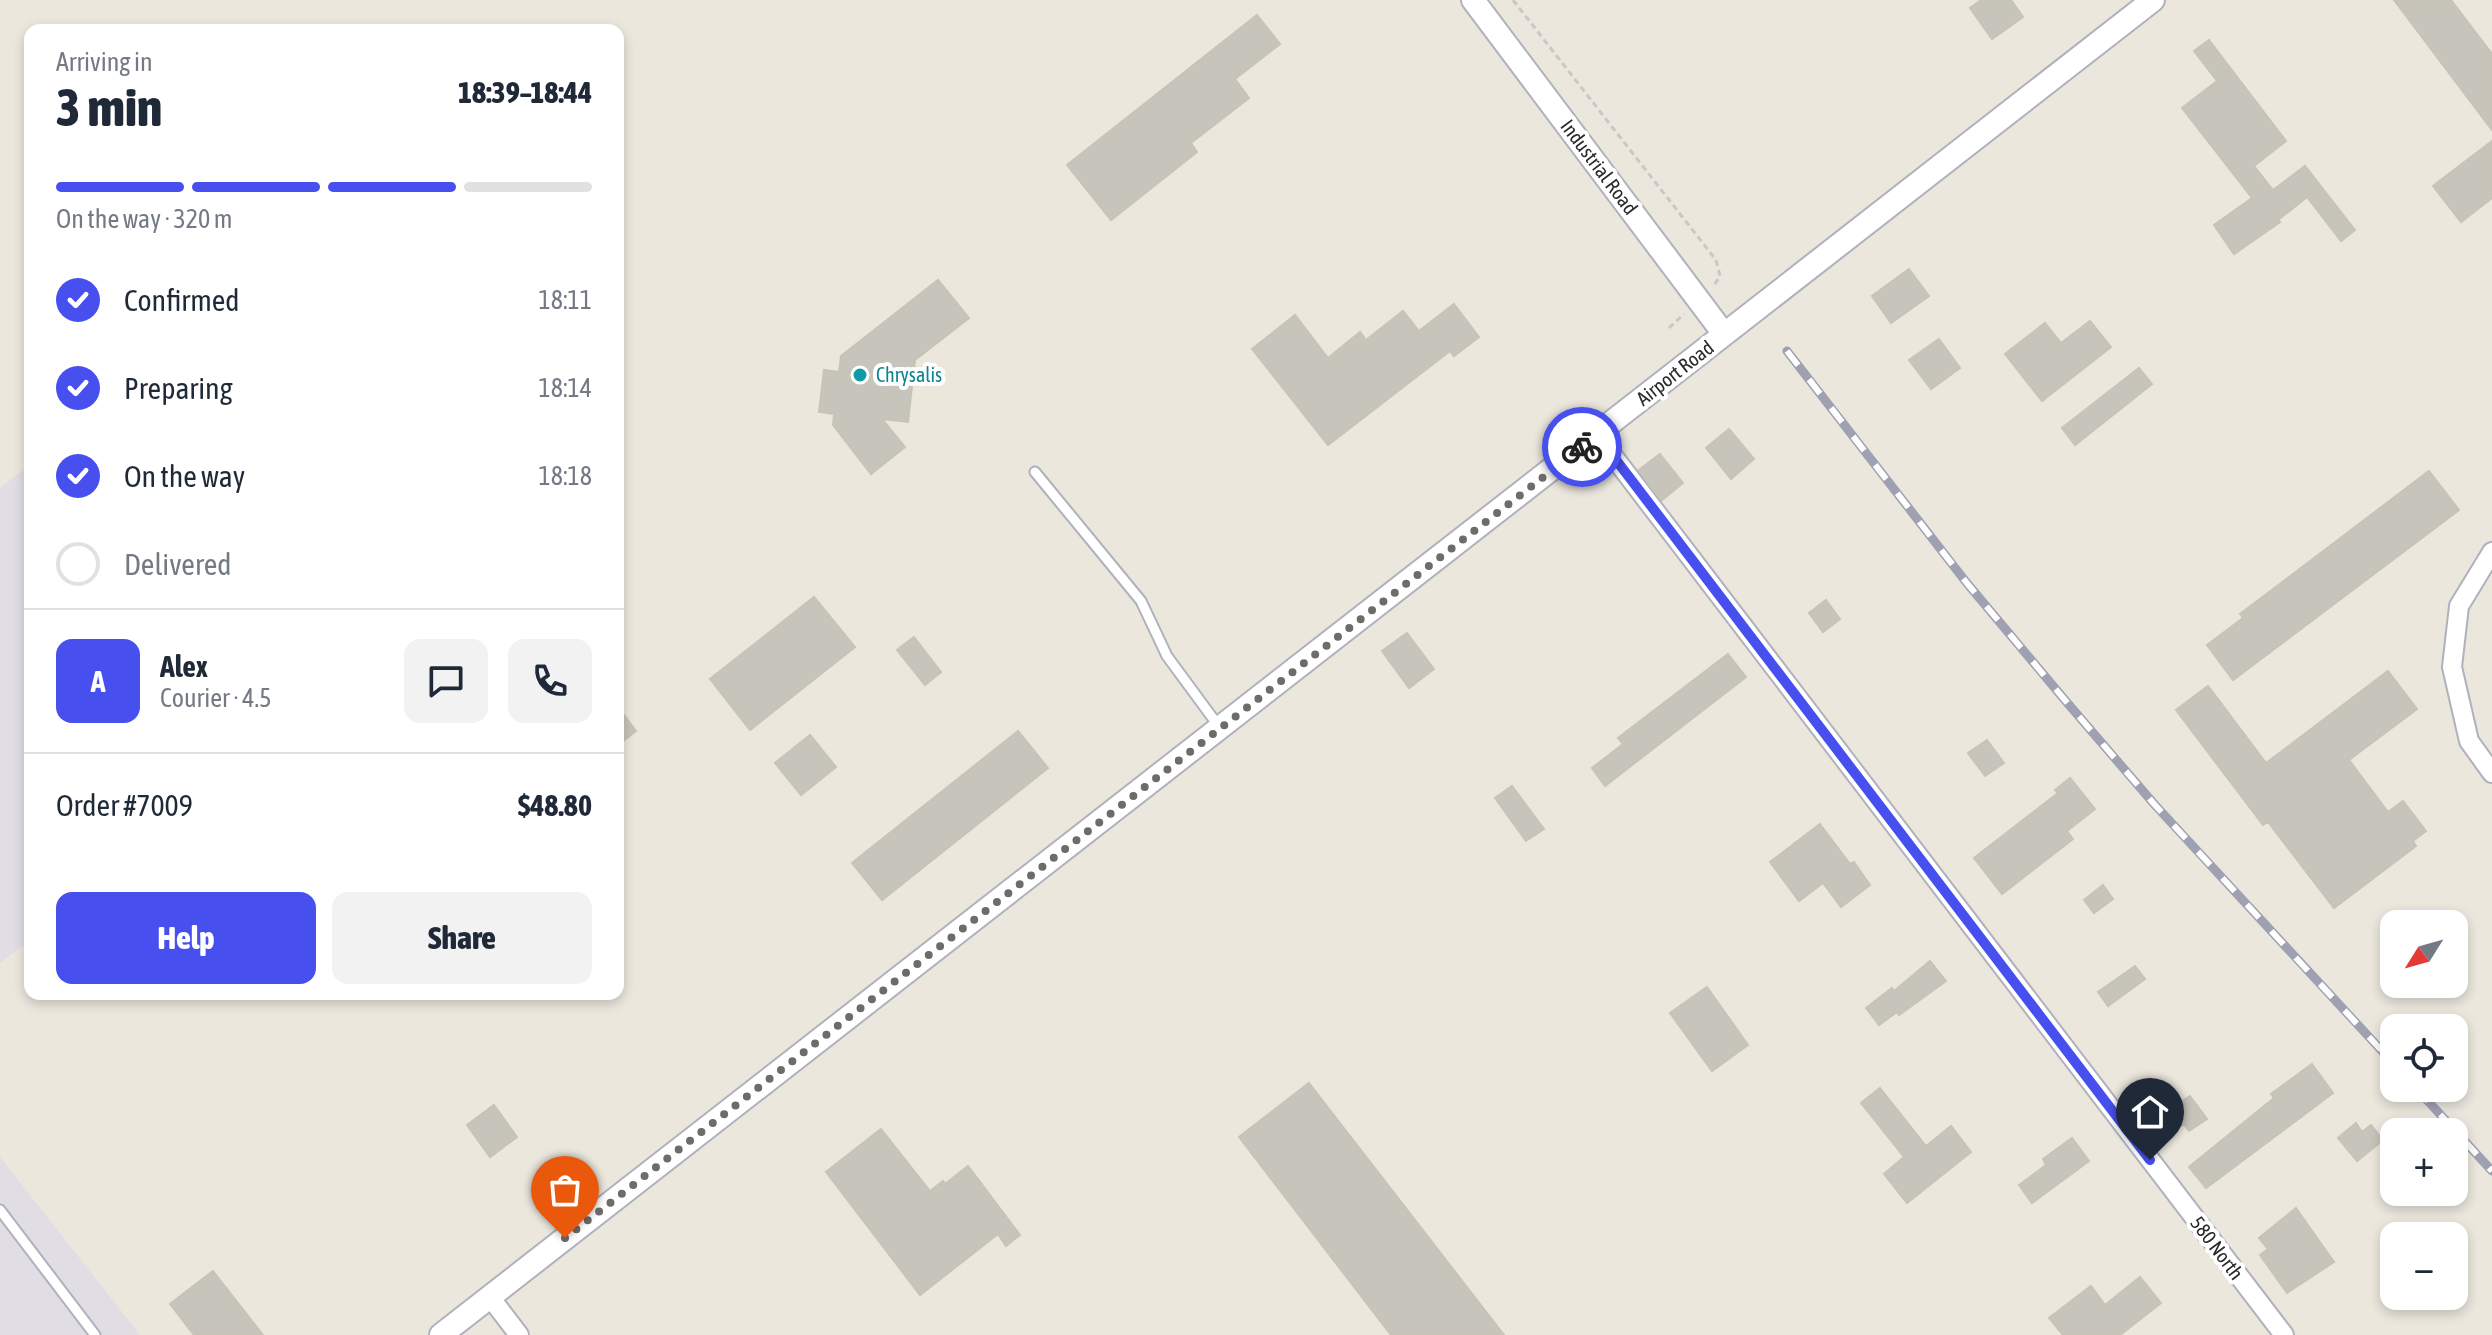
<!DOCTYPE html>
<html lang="en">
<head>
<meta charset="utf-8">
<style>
  body { margin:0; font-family:"Asap Condensed",sans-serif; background:#f2f2f3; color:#1f2937; height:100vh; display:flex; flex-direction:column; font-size:30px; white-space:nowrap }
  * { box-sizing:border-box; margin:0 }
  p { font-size:26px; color:#747a83 }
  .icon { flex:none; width:44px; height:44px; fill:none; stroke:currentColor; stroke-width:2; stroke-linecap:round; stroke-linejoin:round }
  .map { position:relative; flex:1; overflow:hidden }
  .details { position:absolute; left:24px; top:24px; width:600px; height:976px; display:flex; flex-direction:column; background:#fff; border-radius:16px; box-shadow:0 4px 12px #0003 }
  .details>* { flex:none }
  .needle { width:52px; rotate:233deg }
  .fabs { position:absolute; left:2380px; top:910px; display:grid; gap:16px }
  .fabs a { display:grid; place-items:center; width:88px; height:88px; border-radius:16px; background:#fff; box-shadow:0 4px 12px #0003; font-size:40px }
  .pin { position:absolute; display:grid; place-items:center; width:68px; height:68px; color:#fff; margin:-82px -34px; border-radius:50% 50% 50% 0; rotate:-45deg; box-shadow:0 0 8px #0007 }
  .pin .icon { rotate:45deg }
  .courier { position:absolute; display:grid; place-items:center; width:80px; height:80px; margin:-40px; border:6px solid #4750ef; border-radius:50%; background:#fff; color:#222; box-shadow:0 2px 10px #0007 }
  .head em { font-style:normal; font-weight:800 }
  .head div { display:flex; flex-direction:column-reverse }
  .head { display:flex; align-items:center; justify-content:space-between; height:136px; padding:0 32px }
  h1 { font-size:52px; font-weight:800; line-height:60px }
  .bar { display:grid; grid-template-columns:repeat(4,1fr); gap:12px 8px; align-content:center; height:96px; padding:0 32px }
  .bar i { height:10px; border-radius:6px; background:#e0e1e3 }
  .bar .current { background:#4750ef }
  .bar p { grid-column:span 4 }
  .line { display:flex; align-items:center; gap:20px; padding:0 32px; border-top:2px solid #e0e1e3 }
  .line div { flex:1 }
  .round { display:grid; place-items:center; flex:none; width:84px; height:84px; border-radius:16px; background:#f2f2f3 }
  ol { padding:0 32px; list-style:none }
  li { display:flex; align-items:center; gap:24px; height:88px }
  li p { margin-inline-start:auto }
  li .icon { padding:8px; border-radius:50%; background:#4750ef; color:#fff; stroke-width:4 }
  li:last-child { color:#747a83 }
  li i { width:44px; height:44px; border:4px solid #e0e1e3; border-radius:50% }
  .cta { display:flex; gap:16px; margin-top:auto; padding:16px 32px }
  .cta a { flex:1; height:92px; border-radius:16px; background:#4750ef; color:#fff; font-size:32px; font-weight:800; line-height:92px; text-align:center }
  .cta a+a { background:#f2f2f3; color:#1f2937 }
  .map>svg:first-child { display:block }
  .industrial { fill:#e0dde4 }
  .building { fill:#c7c5bb; stroke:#c7c3b7; stroke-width:2 }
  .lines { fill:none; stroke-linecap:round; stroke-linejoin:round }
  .service-casing { stroke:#b0b1bd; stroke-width:13 }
  .minor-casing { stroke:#b0b1bd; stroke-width:22 }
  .tertiary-casing { stroke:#b0b1bd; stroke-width:26 }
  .path { stroke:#c8c8c8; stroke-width:3; stroke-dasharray:6 4; stroke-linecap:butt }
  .service { stroke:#fff; stroke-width:9 }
  .minor { stroke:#fff; stroke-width:18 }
  .tertiary { stroke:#fff; stroke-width:22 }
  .rail-casing { stroke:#a0a0b3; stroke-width:9 }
  .rail { stroke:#fff; stroke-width:6; stroke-dasharray:18; stroke-linecap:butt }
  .done { stroke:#6e6c69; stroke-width:8; stroke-dasharray:0 14.4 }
  .route { stroke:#4750ef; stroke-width:10 }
  .culture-dot { fill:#0f9aa8; stroke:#fff; stroke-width:3 }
  .labels { text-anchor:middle; stroke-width:8; stroke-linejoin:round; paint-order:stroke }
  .street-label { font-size:20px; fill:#2a2a2a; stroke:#fff }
  .culture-label { font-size:20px; fill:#0d838f; stroke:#fff; text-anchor:start }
</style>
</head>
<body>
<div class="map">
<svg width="2492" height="1335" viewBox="0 0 2492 1335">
  <rect width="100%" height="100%" fill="#ebe7dd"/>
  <path class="industrial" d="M30,465v475l-30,23v-475z
    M0,1157l140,178h-140z"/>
  <path class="building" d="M1981,0h30l12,17 -31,22 -22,-31z
    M2394,0h57l41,54v76z
    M1257,15l23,29 -45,35 14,19 -58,45 6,9 -86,68 -44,-55z
    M2209,40l77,101 -32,25 19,24 32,-24 50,64 -14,11 -34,-44 -29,23 2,2 -46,32 -20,-29 38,-27 -70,-90 35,-27 -23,-30z
    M2492,141v57l-31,24 -28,-36z
    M1909,269l20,27 -38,27 -19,-27z
    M938,280l31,38 -54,42 -7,62 -26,-3 23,28 -34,27 -38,-49 1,-11 -15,-2 5,-42 15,2 2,-16z
    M1454,304l25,33 -25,19 -4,-5 -122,94 -76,-96 43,-34 33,43 32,-26 6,8 37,-29 16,20z
    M2090,321l21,26 -69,54 -37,-47 40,-31 16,20z
    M1939,339l21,29 -29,21 -22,-29z
    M2139,368l13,16 -77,61 -13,-17z
    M1729,429l25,30 -23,20 -25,-31z
    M1660,454l23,29 -21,17 -23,-30z
    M2429,471l30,39 -226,170 -26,-35 36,-27 -3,-4z
    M814,597l41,50 -105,83 -40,-51z
    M1826,600l14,19 -17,13 -14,-19z
    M1407,633l27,36 -25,19 -27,-37z
    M914,637l27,35 -16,13 -28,-35z
    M1728,654l18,23 -141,109 -13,-18 31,-24 -5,-6z
    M2388,671l29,38 -68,51 39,52 15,-11 23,30 -13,10 3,5 -82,62 -66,-86 -5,3 -87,-115 32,-24 58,77z
    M618,707l18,24 -18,14z
    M1018,731l30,37 -166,132 -30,-37z
    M810,735l26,32 -35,28 -26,-32z
    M1987,740l17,23 -19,13 -17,-23z
    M2070,778l25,31 -28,22 6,8 -71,55 -28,-36 84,-65 -3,-3z
    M1512,786l32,43 -18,12 -31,-43z
    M1820,824l30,40 4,-2 16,23 -29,22 -18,-24 -24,18 -29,-39z
    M2103,885l10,14 -19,14 -10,-13z
    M1930,961l16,20 -47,34 -2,-3 -18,13 -13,-17 26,-20 2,3z
    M2135,966l10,13 -37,27 -10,-14z
    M1707,987l41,58 -36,26 -42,-58z
    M2312,1064l21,29 -127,95 -17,-21 85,-69 -3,-4z
    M1309,1083l195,252h-113l-152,-198z
    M1880,1088l46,58 25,-20 20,26 -64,51 -23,-29 20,-17 -43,-54z
    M2190,1096l17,23 -18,12 -5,-7 -30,22 -11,-16z
    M494,1105l23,32 -27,20 -23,-32z
    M2356,1123l6,9 9,-7 12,15 -26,21 -19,-23z
    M881,1129l49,62 13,-10 2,3 23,-18 52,69 -14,11 -8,-12 -78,61 -94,-123z
    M2072,1138l17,23 -57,42 -13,-18 27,-20 -3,-6z
    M2296,1208l38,54 -47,31 -27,-38 8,-6 -9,-11z
    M213,1271l50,64h-69l-24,-31z
    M2140,1277l21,26 -41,32h-57l-14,-17 42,-32 14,19z"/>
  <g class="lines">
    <g class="service-casing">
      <path id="service" d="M1035,472l106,129 26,55 53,72
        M0,1210l95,125"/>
    </g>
    <g class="minor-casing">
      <path id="minor" d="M1597,435l687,900
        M2492,552l-33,54 -7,61 17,74 23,32
        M490,1297l29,38"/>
    </g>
    <g class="tertiary-casing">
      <path id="tertiary" d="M1473,0l251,334
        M441,1335l1712,-1335"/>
    </g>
    <path class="path" d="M1513,0l203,260 4,16 -7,11
      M1669,328l15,-14"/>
    <use href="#service" class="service"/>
    <use href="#minor" class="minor"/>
    <use href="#tertiary" class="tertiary"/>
    <g class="rail-casing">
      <path id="rail" d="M1787,351l179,231 98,117 91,106 239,259
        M2416,1088l76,83"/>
    </g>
    <use href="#rail" class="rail"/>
  </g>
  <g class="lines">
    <path class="done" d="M565,1238l1017,-791"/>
    <path class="route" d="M1582,447l15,-12 553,725"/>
  </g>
  <circle class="culture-dot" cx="860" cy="375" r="8"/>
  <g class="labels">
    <g class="street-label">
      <text transform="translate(1599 167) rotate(53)" y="7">Industrial Road</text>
      <text transform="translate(1675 373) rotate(-38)" y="7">Airport Road</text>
      <text transform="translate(2217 1248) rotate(53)" y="7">580 North</text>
    </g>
    <g class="culture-label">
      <text x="876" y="382">Chrysalis</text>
    </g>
  </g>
</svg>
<div class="fabs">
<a><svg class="needle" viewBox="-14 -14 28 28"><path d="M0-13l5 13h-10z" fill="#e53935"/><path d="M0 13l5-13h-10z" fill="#747a83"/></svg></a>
<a><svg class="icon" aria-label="locate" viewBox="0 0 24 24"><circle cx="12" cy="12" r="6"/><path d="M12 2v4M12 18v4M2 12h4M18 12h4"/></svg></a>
<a>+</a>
<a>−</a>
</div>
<div class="pin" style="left:565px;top:1238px;background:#ea580c"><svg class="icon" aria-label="bag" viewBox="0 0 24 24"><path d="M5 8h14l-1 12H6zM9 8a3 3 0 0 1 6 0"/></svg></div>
<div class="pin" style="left:2150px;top:1160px;background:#1f2937"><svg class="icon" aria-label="home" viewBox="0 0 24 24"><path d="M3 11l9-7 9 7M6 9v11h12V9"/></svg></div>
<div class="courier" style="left:1582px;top:447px"><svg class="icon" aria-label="bike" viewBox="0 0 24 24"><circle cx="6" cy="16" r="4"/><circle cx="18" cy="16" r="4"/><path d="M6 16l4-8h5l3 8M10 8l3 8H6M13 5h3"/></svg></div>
<section class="details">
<div class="head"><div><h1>3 min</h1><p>Arriving in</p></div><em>18:39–18:44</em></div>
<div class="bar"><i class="current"></i><i class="current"></i><i class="current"></i><i></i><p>On the way · 320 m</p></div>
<ol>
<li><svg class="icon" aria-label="check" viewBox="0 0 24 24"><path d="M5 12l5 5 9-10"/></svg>Confirmed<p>18:11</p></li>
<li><svg class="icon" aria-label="check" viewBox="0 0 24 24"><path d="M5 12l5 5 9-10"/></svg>Preparing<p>18:14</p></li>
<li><svg class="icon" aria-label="check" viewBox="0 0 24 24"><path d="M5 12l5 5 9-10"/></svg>On the way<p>18:18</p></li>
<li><i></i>Delivered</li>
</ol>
<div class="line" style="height:144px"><b class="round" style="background:#4750ef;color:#fff">A</b><div><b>Alex</b><p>Courier · 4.5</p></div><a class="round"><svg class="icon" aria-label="chat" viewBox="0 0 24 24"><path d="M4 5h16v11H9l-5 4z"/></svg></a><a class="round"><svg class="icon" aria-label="phone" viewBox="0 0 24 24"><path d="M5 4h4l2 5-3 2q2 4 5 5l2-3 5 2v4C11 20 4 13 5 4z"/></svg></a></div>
<div class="line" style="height:104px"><div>Order #7009</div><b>$48.80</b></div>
<div class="cta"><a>Help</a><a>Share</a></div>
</section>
</div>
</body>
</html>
